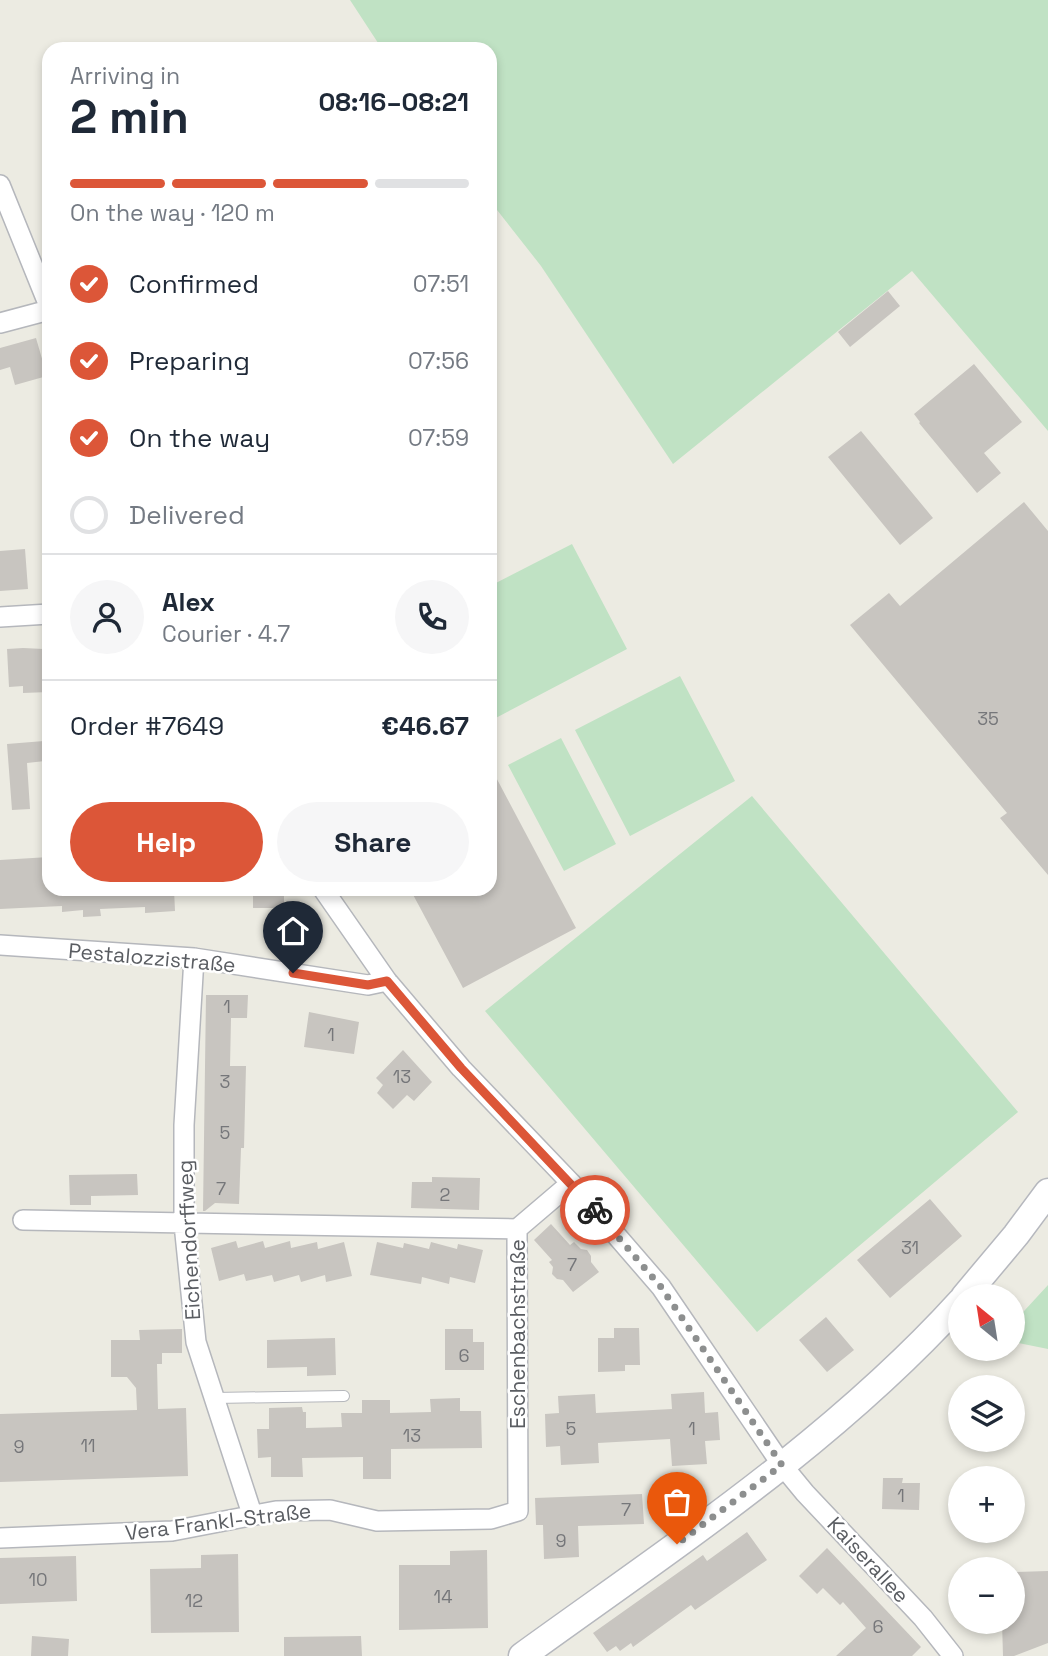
<!DOCTYPE html>
<html lang="en">
<head>
<meta charset="utf-8">
<style>
  body { margin:0; font-family:"Space Grotesk",sans-serif; background:#f6f6f7; color:#1f2937; height:100vh; display:flex; flex-direction:column; font-size:26px; white-space:nowrap }
  * { box-sizing:border-box; margin:0 }
  p { font-size:23px; color:#747a83 }
  .icon { flex:none; width:38px; height:38px; fill:none; stroke:currentColor; stroke-width:2; stroke-linecap:round; stroke-linejoin:round }
  .map { position:relative; flex:1; overflow:hidden }
  .details { position:absolute; left:42px; top:42px; width:455px; height:854px; display:flex; flex-direction:column; background:#fff; border-radius:21px; box-shadow:0 4px 10px #0003 }
  .details>* { flex:none }
  .needle { width:46px; rotate:330deg }
  .tools { position:absolute; left:948px; top:1284px; display:grid; gap:14px }
  .tools a { display:grid; place-items:center; width:77px; height:77px; border-radius:50%; background:#fff; box-shadow:0 4px 10px #0003; font-size:35px }
  .pin { position:absolute; display:grid; place-items:center; width:60px; height:60px; color:#fff; margin:-72px -30px; border-radius:50% 50% 50% 0; rotate:-45deg; box-shadow:0 0 7px #0007 }
  .pin .icon { rotate:45deg }
  .courier { position:absolute; display:grid; place-items:center; width:70px; height:70px; margin:-35px; border:5px solid #dc5638; border-radius:50%; background:#fff; color:#222; box-shadow:0 2px 9px #0007 }
  .headline em { font-style:normal; font-weight:700 }
  .headline div { display:flex; flex-direction:column-reverse }
  .headline { display:flex; align-items:center; justify-content:space-between; height:119px; padding:0 28px }
  h1 { font-size:46px; font-weight:700; line-height:52px }
  .bar { display:grid; grid-template-columns:repeat(4,1fr); gap:10px 7px; align-content:center; height:84px; padding:0 28px }
  .bar i { height:9px; border-radius:5px; background:#e0e1e3 }
  .bar .active { background:#dc5638 }
  .bar p { grid-column:span 4 }
  .line { display:flex; align-items:center; gap:18px; padding:0 28px; border-top:2px solid #e0e1e3 }
  .line div { flex:1 }
  .round { display:grid; place-items:center; flex:none; width:74px; height:74px; border-radius:37px; background:#f6f6f7 }
  ol { padding:0 28px; list-style:none }
  li { display:flex; align-items:center; gap:21px; height:77px }
  li p { margin-inline-start:auto }
  li .icon { padding:7px; border-radius:50%; background:#dc5638; color:#fff; stroke-width:4 }
  li:last-child { color:#747a83 }
  li i { width:38px; height:38px; border:4px solid #e0e1e3; border-radius:50% }
  .cta { display:flex; gap:14px; margin-top:auto; padding:14px 28px }
  .cta a { flex:1; height:80px; border-radius:42px; background:#dc5638; color:#fff; font-size:28px; font-weight:700; line-height:80px; text-align:center }
  .cta a+a { background:#f6f6f7; color:#1f2937 }
  .map>svg:first-child { display:block }
  .green { fill:#c0e2c4 }
  .building { fill:#c8c5c0 }
  .lines { fill:none; stroke-linecap:round; stroke-linejoin:round }
  .service-casing { stroke:#b5b7bc; stroke-width:12 }
  .minor-casing { stroke:#b5b7bc; stroke-width:22 }
  .secondary-casing { stroke:#b6b8be; stroke-width:29 }
  .service { stroke:#fff; stroke-width:10 }
  .minor { stroke:#fff; stroke-width:19 }
  .secondary { stroke:#fff; stroke-width:26 }
  .done { stroke:#8d8f8f; stroke-width:7; stroke-dasharray:0 12.6 }
  .route { stroke:#dc5638; stroke-width:9 }
  .labels { text-anchor:middle; stroke-width:5; stroke-linejoin:round; paint-order:stroke }
  .number-label { font-size:18px; fill:#76777a }
  .street-label { font-size:21px; fill:#5a5d62; stroke:#fff }
</style>
</head>
<body>
<div class="map">
<svg width="1048" height="1656" viewBox="0 0 1048 1656">
  <rect width="100%" height="100%" fill="#ecebe2"/>
  <path class="green" d="M350,0h698v431l-136,-160 -239,193 -132,-198 -51,-65v-152h-108z
    M572,544l55,105 -137,72v-135z
    M680,676l55,105 -105,55 -55,-106z
    M561,738l55,106 -52,27 -56,-106z
    M752,796l266,316 -261,220 -272,-321z
    M1048,1285v64l-35,-7v-19z"/>
  <path class="building" d="M888,291l12,15 -50,41 -12,-15z
    M36,338l11,38 -32,9 -5,-18 -10,3v-22z
    M974,364l48,58 -38,31 17,20 -24,20 -58,-70 1,-1 -6,-8z
    M861,431l72,87 -33,27 -72,-88z
    M1024,502l24,29v344l-48,-57 7,-5 -157,-188 39,-32 11,13z
    M25,549l3,40 -28,2v-40z
    M23,648l21,1 1,8h4v35l-26,1v-7l-14,1 -2,-38z
    M44,741l1,20 -18,2 3,46 -18,1 -5,-66z
    M490,766l86,162 -113,60 -53,-99h80z
    M49,857v32h125l1,22 -30,2v-6l-45,2 1,7 -18,1v-7l-21,2v-6l-62,3v-49z
    M253,889h31v19h-31z
    M206,995h42l-1,23h-16l-1,48h16l-2,82h-3l-2,56 -24,-1 -10,8h-2z
    M309,1012l50,10 -5,32 -50,-7z
    M403,1050l29,32 -18,19 -7,-6 -14,14 -16,-16 6,-8 -7,-7z
    M137,1174l1,21 -47,1v9h-21l-1,-30z
    M432,1177l48,1 -1,32 -68,-2 1,-26h20z
    M930,1199l32,37 -72,62 -33,-38z
    M551,1224l19,21 4,-3 7,7 6,1 4,6v6l8,10 -26,20 -10,-12 -6,-1 -5,-5 1,-7 -4,-5 3,-2 -18,-20z
    M236,1241l2,7 25,-7 2,7 25,-7 1,7 26,-6 1,7 26,-7 8,34 -26,6 -1,-7 -24,7 -2,-7 -25,7 -2,-7 -26,6 -2,-7 -25,7 -8,-33z
    M377,1242l26,6 1,-5 25,6 2,-7 26,7 1,-5 25,6 -8,33 -25,-6 -1,7 -27,-7 -1,7 -51,-9z
    M826,1317l28,33 -27,22 -28,-32z
    M614,1328h25l1,37h-15v6l-27,1v-34h16z
    M182,1329v24h-20v11h-5l1,45 28,-1 2,68 -188,6v-68l137,-4 -1,-22 -9,-11h-16v-37h29l-1,-10z
    M445,1329h28v13h11v28h-39z
    M335,1338l1,37 -29,1v-9l-40,1v-28z
    M704,1392l1,21 13,-1 2,28 -15,1 2,23 -35,2 -2,-27 -72,4 1,20 -38,2 -1,-19 -14,1 -1,-33 14,-1 -1,-17 37,-2 1,19 76,-4 -1,-15z
    M460,1398v13h21l1,37 -91,1v30h-28v-22l-61,1 1,19h-32v-20l-13,1 -1,-29h12v-21l33,-1 1,5h3v16l36,-1 -1,-14h21v-13h28v13l41,-1 -1,-13z
    M883,1478h20l-1,5h18l-1,27 -37,-1z
    M642,1494l2,30 -66,2 1,31 -35,2 -1,-34h-7l-1,-27z
    M747,1532l20,28 -72,50 -4,-5 -58,42 -2,-4 -11,8 -4,-5 -9,6 -14,-19 110,-78 4,6z
    M827,1548l94,99 -9,9h-76l30,-28 -23,-26 -3,3 -17,-17 -6,6 -18,-18z
    M487,1550l1,78 -89,2v-65h51v-14z
    M238,1554l1,78 -88,1 -1,-64 51,-1v-13z
    M76,1556l1,45 -77,3v-46z
    M1048,1571v72l-34,13h-11l-1,-34h11v-50z
    M32,1636l37,3 -1,17h-37z
    M361,1636l1,20h-78v-19z"/>
  <g class="lines">
    <g class="service-casing">
      <path id="service" d="M215,1398l129,-2"/>
    </g>
    <g class="minor-casing">
      <path id="minor" d="M0,185l49,121
        M0,323l49,-13
        M0,617l49,-3
        M323,889l64,92 74,87 110,115 90,104 121,178 23,28 118,125 30,38
        M0,945l194,13 174,27 19,-4
        M194,958l-10,167v99l12,118 56,172
        M23,1220l494,9
        M0,1538l172,-7 104,-20 54,-1 47,11 114,-2 27,-8 -1,-282 54,-46"/>
    </g>
    <g class="secondary-casing">
      <path id="secondary" d="M964,1297l52,-62 32,-43
        M522,1656c152,-110 312,-215 439,-355"/>
    </g>
    <use href="#service" class="service"/>
    <use href="#minor" class="minor"/>
    <use href="#secondary" class="secondary"/>
  </g>
  <g class="lines">
    <path class="done" d="M595,1210l66,77 121,178 -105,79"/>
    <path class="route" d="M293,973l75,12 19,-4 74,87 134,142"/>
  </g>
  <g class="labels">
    <g class="number-label">
      <text x="988" y="725">35</text>
      <text x="227" y="1013">1</text>
      <text x="331" y="1041">1</text>
      <text x="402" y="1083">13</text>
      <text x="225" y="1088">3</text>
      <text x="225" y="1139">5</text>
      <text x="221" y="1195">7</text>
      <text x="445" y="1201">2</text>
      <text x="910" y="1254">31</text>
      <text x="572" y="1271">7</text>
      <text x="464" y="1362">6</text>
      <text x="571" y="1435">5</text>
      <text x="692" y="1435">1</text>
      <text x="412" y="1442">13</text>
      <text x="88" y="1452">11</text>
      <text x="19" y="1453">9</text>
      <text x="901" y="1502">1</text>
      <text x="626" y="1516">7</text>
      <text x="561" y="1547">9</text>
      <text x="38" y="1586">10</text>
      <text x="443" y="1603">14</text>
      <text x="194" y="1607">12</text>
      <text x="878" y="1633">6</text>
    </g>
    <g class="street-label">
      <text transform="translate(152 958) rotate(5)" y="7">Pestalozzistraße</text>
      <text transform="translate(189 1240) rotate(-93)" y="7">Eichendorffweg</text>
      <text transform="translate(518 1334) rotate(-90)" y="7">Eschenbachstraße</text>
      <text transform="translate(218 1522) rotate(-7)" y="7">Vera Frankl-Straße</text>
      <text transform="translate(868 1560) rotate(47)" y="7">Kaiserallee</text>
    </g>
  </g>
</svg>
<div class="tools">
<a><svg class="needle" viewBox="-14 -14 28 28"><path d="M0-13l5 13h-10z" fill="#e53935"/><path d="M0 13l5-13h-10z" fill="#747a83"/></svg></a>
<a><svg class="icon" aria-label="layers" viewBox="0 0 24 24"><path d="M12 4l9 5-9 5-9-5zM3 14l9 5 9-5"/></svg></a>
<a>+</a>
<a>−</a>
</div>
<div class="pin" style="left:677px;top:1544px;background:#ea580c"><svg class="icon" aria-label="bag" viewBox="0 0 24 24"><path d="M5 8h14l-1 12H6zM9 8a3 3 0 0 1 6 0"/></svg></div>
<div class="pin" style="left:293px;top:973px;background:#1f2937"><svg class="icon" aria-label="home" viewBox="0 0 24 24"><path d="M3 11l9-7 9 7M6 9v11h12V9"/></svg></div>
<div class="courier" style="left:595px;top:1210px"><svg class="icon" aria-label="bike" viewBox="0 0 24 24"><circle cx="6" cy="16" r="4"/><circle cx="18" cy="16" r="4"/><path d="M6 16l4-8h5l3 8M10 8l3 8H6M13 5h3"/></svg></div>
<section class="details">
<div class="headline"><div><h1>2 min</h1><p>Arriving in</p></div><em>08:16–08:21</em></div>
<div class="bar"><i class="active"></i><i class="active"></i><i class="active"></i><i></i><p>On the way · 120 m</p></div>
<ol>
<li><svg class="icon" aria-label="check" viewBox="0 0 24 24"><path d="M5 12l5 5 9-10"/></svg>Confirmed<p>07:51</p></li>
<li><svg class="icon" aria-label="check" viewBox="0 0 24 24"><path d="M5 12l5 5 9-10"/></svg>Preparing<p>07:56</p></li>
<li><svg class="icon" aria-label="check" viewBox="0 0 24 24"><path d="M5 12l5 5 9-10"/></svg>On the way<p>07:59</p></li>
<li><i></i>Delivered</li>
</ol>
<div class="line" style="height:126px"><a class="round"><svg class="icon" aria-label="person" viewBox="0 0 24 24"><circle cx="12" cy="8" r="4"/><path d="M4 21q1-7 8-7t8 7"/></svg></a><div><b>Alex</b><p>Courier · 4.7</p></div><a class="round"><svg class="icon" aria-label="phone" viewBox="0 0 24 24"><path d="M5 4h4l2 5-3 2q2 4 5 5l2-3 5 2v4C11 20 4 13 5 4z"/></svg></a></div>
<div class="line" style="height:91px"><div>Order #7649</div><b>€46.67</b></div>
<div class="cta"><a>Help</a><a>Share</a></div>
</section>
</div>
</body>
</html>
